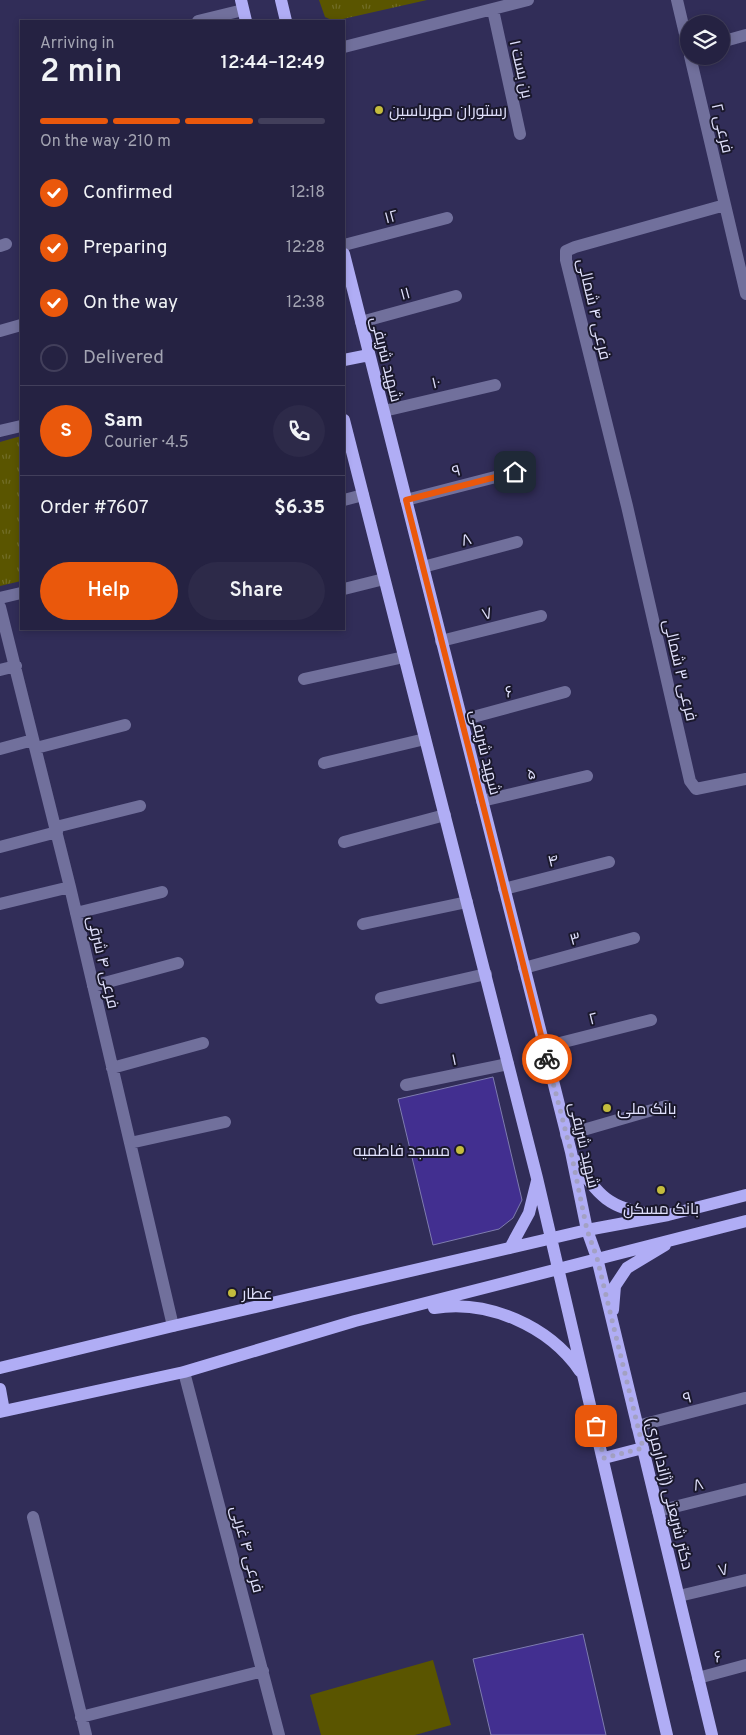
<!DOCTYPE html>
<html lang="en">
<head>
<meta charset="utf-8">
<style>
  body { margin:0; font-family:Overpass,Cairo,sans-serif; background:#2d2a49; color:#f1f3f6; height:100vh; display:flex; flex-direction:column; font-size:19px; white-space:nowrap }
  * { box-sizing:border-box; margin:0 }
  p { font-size:16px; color:#a3a4b2 }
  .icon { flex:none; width:28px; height:28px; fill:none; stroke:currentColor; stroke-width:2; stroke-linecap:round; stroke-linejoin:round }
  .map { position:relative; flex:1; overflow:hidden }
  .side { position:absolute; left:20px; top:20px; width:325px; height:610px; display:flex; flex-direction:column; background:#252242; border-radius:0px; box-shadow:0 2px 8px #0003,0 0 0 1px #423f5b }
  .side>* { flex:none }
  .controls { position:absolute; left:680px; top:15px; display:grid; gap:10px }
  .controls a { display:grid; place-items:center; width:50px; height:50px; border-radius:50%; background:#252242; box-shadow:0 2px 8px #0003,0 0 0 1px #423f5b; font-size:25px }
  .pin { position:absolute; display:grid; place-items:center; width:42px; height:42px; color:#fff; margin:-21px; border-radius:10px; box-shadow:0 2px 8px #0006 }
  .courier { position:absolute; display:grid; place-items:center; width:50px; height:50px; margin:-25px; border:4px solid #ea580c; border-radius:50%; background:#fff; color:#222; box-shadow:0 1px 6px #0007 }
  .summary em { font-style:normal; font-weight:600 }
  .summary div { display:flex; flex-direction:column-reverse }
  .summary { display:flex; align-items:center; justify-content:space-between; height:85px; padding:0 20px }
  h1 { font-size:32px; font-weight:600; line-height:38px }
  .bar { display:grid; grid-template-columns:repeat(4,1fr); gap:8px 5px; align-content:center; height:60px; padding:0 20px }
  .bar i { height:6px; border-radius:4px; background:#423f5b }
  .bar .on { background:#ea580c }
  .bar p { grid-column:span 4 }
  .line { display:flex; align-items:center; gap:12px; padding:0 20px; border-top:1px solid #423f5b }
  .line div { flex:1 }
  .round { display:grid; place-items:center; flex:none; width:52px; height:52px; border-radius:26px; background:#2d2a49 }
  ol { padding:0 20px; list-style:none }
  li { display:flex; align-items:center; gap:15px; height:55px }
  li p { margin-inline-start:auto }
  li .icon { padding:5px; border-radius:50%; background:#ea580c; color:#fff; stroke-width:4 }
  li:last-child { color:#a3a4b2 }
  li i { width:28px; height:28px; border:2px solid #423f5b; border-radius:50% }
  .action { display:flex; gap:10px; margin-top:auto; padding:10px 20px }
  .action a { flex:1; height:58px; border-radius:30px; background:#ea580c; color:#fff; font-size:20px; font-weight:600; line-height:58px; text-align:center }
  .action a+a { background:#2d2a49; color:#f1f3f6 }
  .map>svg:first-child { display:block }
  .park { fill:url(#park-tufts) }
  .pitch { fill:#5a5500 }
  .building { fill:#422f90; stroke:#7e7caf }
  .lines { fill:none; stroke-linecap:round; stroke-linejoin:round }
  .minor { stroke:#71709c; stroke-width:12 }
  .major { stroke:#b0adf5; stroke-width:12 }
  .done { stroke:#a3a1c3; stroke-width:5; stroke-dasharray:0 9 }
  .route { stroke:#ea580c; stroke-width:6 }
  .poi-dot { fill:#c4bc3d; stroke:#1a182c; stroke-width:2 }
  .labels { text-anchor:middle; stroke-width:4; stroke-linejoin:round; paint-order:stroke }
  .street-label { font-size:16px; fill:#e0e0fc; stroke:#1a182c }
  .poi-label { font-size:16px; fill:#e0e0fc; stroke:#1a182c; text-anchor:start }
</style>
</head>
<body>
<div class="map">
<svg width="746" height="1735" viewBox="0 0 746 1735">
  <defs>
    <pattern id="park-tufts" width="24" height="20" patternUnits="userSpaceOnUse" patternTransform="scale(1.25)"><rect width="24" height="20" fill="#5a5500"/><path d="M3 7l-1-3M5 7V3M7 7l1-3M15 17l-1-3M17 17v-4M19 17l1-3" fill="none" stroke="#716d26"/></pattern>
  </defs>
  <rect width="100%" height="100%" fill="#312d58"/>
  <path class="park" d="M319,0h108l-93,21 -9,-4z
    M21,436v145l-21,5v-144z"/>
  <path class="pitch" d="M433,1660l18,65 -36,10h-94l-11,-40z"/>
  <path class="building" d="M493,1077l29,123 -9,18 -14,11 -66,16 -35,-146z
    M583,1634l23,101h-115l-18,-76z"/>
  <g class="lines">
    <path class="minor" d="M677,0l12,51
      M493,10l27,124
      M198,21l45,-11
      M721,42l25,-7
      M344,47l184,-47
      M690,56l56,238
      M725,205l-150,42 -9,4v9l61,246 63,275 6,8 50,-10
      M344,245l103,-27
      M0,246l6,-2
      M361,322l95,-26
      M0,331l21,-6
      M384,411l111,-26
      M0,431l21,-5
      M344,500l19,-5
      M406,500l109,-28
      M423,567l94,-25
      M344,589l40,-10
      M0,598l21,-5
      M0,607l70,280 103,439
      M441,641l100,-25
      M0,670l16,-4
      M304,679l100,-22
      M462,720l103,-28
      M36,748l89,-23
      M0,749l33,-9
      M324,763l101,-24
      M482,801l105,-25
      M56,827l84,-21
      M344,842l101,-27
      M0,847l57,-15
      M504,889l105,-27
      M0,904l70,-17
      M76,913l86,-21
      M363,924l104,-22
      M524,968l110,-30
      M93,986l85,-23
      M381,998l105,-24
      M544,1047l107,-27
      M112,1068l91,-25
      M406,1085l102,-21
      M566,1135l100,-29
      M130,1143l95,-21
      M184,1372l95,363
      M637,1426l108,-28
      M658,1511l88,-22
      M33,1517l53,218
      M679,1596l67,-16
      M698,1678l48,-13
      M81,1717l182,-46"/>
    <path class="major" d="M241,0l5,21
      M281,0l5,21
      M344,254l227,898 16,78 10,28 115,477
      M344,360l25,-5
      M344,420l193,758 130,557
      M575,1160c22,35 35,50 78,54
      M510,1248l19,-35 8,-32
      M434,1308c54,-9 115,18 146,63
      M613,1310l2,-24 12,-18 38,-23
      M0,1368l173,-42 414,-96 81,-15 78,-20
      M0,1389l4,22
      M0,1412l184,-40 171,-51 391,-100
      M604,1458l39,-10"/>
  </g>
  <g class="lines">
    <path class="done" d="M547,1059l24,93 16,78 10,28 46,190 -39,10 -8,-32"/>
    <path class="route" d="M515,472l-109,28 141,559"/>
  </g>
  <g class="poi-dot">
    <circle cx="379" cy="110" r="5"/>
    <circle cx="607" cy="1108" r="5"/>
    <circle cx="460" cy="1150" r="5"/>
    <circle cx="661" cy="1190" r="5"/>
    <circle cx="232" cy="1293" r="5"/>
  </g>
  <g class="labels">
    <g class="street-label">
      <text transform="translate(522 69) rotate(77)" y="6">بن بست ۱</text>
      <text transform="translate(723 128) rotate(77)" y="6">فرعی ۲</text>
      <text transform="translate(391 216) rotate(-15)" y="6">۱۲</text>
      <text transform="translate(405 293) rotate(-15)" y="6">۱۱</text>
      <text transform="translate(595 309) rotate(77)" y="6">فرعی ۴ شمالی</text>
      <text transform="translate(387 359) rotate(76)" y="6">شهید شریفی</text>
      <text transform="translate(436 382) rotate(-13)" y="6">۱۰</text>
      <text transform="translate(456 470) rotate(-14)" y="6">۹</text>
      <text transform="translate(466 539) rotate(-15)" y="6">۸</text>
      <text transform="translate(487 613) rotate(-14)" y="6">۷</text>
      <text transform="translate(681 670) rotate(77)" y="6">فرعی ۳ شمالی</text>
      <text transform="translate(509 691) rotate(-15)" y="6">۶</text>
      <text transform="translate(486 752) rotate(76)" y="6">شهید شریفی</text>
      <text transform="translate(531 773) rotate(-14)" y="6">۵</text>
      <text transform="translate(553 860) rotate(-14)" y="6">۴</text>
      <text transform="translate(575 938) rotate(-15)" y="6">۳</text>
      <text transform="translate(104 962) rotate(77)" y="6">فرعی ۴ شرقی</text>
      <text transform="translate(593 1018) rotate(-14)" y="6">۲</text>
      <text transform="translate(454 1059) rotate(-12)" y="6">۱</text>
      <text transform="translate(585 1145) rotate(77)" y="6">شهید شریفی</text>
      <text transform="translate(687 1397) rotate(-14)" y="6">۹</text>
      <text transform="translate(698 1484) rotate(-14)" y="6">۸</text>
      <text transform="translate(670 1493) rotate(76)" y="6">دکتر شریعتی (ژاندارمری)</text>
      <text transform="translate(248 1549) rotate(75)" y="6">فرعی ۴ غربی</text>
      <text transform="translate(723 1569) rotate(-13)" y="6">۷</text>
      <text transform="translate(718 1656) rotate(-15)" y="6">۶</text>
    </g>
    <g class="poi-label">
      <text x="389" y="116">رستوران مهریاسین</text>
      <text x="617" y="1114">بانک ملی</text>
      <text x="450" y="1156" text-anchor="end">مسجد فاطمیه</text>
      <text x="661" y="1214" text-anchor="middle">بانک مسکن</text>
      <text x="242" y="1299">عطار</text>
    </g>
  </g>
</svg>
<div class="controls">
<a><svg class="icon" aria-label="layers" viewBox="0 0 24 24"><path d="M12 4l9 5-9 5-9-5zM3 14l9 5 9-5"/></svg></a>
</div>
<div class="pin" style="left:596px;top:1426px;background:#ea580c"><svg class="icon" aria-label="bag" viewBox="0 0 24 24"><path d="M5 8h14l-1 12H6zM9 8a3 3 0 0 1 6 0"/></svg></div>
<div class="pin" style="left:515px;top:472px;background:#1f2937"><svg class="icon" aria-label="home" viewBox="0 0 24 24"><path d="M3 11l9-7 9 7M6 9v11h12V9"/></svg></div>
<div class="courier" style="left:547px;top:1059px"><svg class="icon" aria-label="bike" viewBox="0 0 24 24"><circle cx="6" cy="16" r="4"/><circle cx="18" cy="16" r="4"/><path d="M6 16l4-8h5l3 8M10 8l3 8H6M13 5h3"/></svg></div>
<section class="side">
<div class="summary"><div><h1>2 min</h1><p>Arriving in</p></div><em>12:44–12:49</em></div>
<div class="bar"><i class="on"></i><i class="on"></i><i class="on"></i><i></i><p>On the way · 210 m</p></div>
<ol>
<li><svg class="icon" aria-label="check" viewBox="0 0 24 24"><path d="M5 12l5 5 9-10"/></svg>Confirmed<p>12:18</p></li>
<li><svg class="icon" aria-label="check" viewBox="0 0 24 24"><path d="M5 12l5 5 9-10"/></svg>Preparing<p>12:28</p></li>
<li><svg class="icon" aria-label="check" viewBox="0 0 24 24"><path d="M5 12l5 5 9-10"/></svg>On the way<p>12:38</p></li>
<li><i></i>Delivered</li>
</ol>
<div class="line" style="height:90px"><b class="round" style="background:#ea580c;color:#fff">S</b><div><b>Sam</b><p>Courier · 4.5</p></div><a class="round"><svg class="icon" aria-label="phone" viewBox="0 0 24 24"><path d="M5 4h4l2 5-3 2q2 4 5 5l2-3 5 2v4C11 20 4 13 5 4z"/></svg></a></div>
<div class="line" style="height:65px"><div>Order #7607</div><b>$6.35</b></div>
<div class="action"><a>Help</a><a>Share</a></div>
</section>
</div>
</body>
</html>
